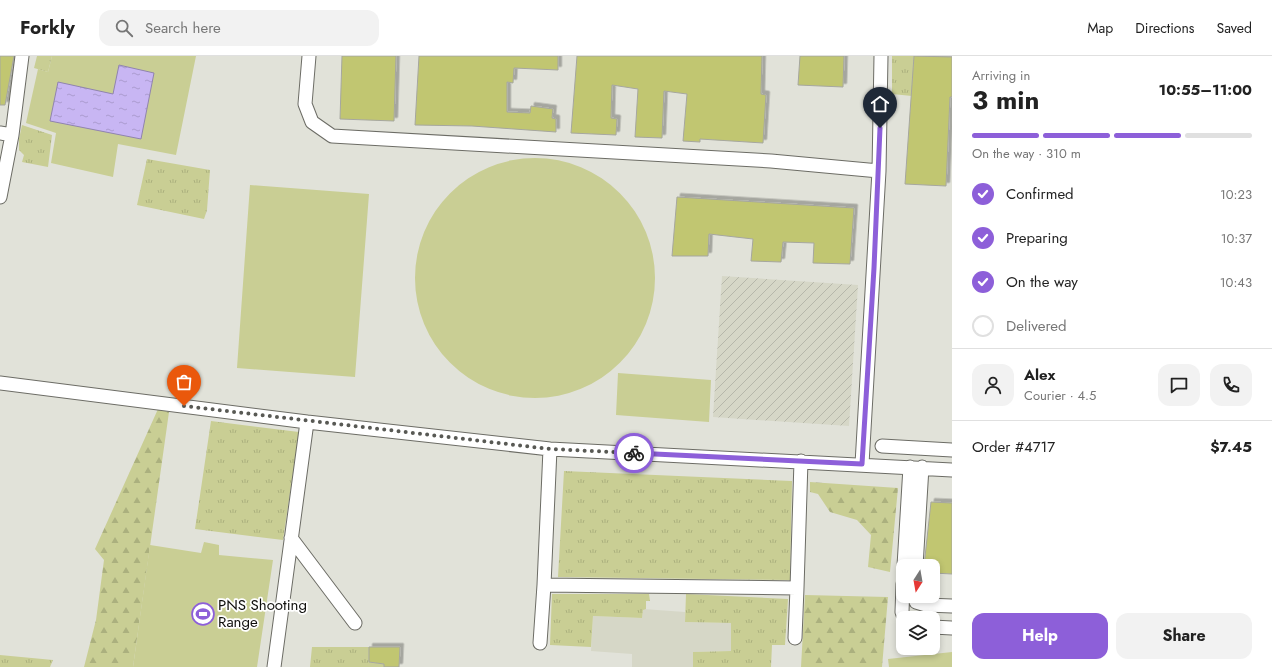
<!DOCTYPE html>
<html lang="en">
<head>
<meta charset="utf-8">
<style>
  body { margin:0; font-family:Jost,sans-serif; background:#f2f2f2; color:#222; height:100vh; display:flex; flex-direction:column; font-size:15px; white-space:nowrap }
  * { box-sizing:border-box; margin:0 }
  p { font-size:13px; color:#767676 }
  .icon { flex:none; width:22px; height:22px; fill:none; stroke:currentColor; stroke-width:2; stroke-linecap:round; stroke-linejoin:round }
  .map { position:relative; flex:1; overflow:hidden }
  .sheet { display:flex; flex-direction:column; background:#fff; width:320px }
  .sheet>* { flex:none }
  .needle { width:26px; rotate:191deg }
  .controls { position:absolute; left:896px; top:503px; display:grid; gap:8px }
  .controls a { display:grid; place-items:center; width:44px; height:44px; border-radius:8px; background:#fff; box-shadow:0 2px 6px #0003; font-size:20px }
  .pin { position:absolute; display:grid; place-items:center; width:34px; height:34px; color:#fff; margin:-41px -17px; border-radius:50% 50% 50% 0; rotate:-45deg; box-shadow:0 0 4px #0007 }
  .pin .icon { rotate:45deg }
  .courier { position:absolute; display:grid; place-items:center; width:40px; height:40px; margin:-20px; border:3px solid #8d5fd9; border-radius:50%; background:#fff; color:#222; box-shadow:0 1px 5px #0007 }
  .overview em { font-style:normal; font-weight:700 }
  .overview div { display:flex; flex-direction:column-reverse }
  .overview { display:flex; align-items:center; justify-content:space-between; height:68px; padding:0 20px }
  h1 { font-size:26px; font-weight:700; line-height:30px }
  .bar { display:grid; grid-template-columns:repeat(4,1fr); gap:6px 4px; align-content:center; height:48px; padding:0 20px }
  .bar i { height:5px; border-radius:3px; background:#e0e0e0 }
  .bar .active { background:#8d5fd9 }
  .bar p { grid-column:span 4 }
  .line { display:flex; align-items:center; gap:10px; padding:0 20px; border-top:1px solid #e0e0e0 }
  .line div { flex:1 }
  .round { display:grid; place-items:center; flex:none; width:42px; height:42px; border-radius:12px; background:#f2f2f2 }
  ol { padding:0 20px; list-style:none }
  li { display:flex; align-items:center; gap:12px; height:44px }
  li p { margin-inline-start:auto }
  li .icon { padding:4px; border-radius:50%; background:#8d5fd9; color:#fff; stroke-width:4 }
  li:last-child { color:#767676 }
  li i { width:22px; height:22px; border:2px solid #e0e0e0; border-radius:50% }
  .action { display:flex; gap:8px; margin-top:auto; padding:8px 20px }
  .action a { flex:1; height:46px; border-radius:12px; background:#8d5fd9; color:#fff; font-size:16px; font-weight:700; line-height:46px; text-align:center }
  .action a+a { background:#f2f2f2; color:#222 }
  header { display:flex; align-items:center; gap:24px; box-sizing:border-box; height:56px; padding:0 20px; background:#fff; border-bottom:1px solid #e0e0e0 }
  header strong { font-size:19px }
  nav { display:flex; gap:22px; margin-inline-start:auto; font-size:14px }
  .search { width:280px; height:36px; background:#f2f2f2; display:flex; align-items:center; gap:10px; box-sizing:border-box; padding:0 14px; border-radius:12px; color:#767676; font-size:15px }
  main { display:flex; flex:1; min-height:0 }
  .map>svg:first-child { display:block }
  .built { fill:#d6d7c7 }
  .industrial { fill:url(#industrial-furrows) }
  .grass { fill:url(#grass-tufts) }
  .forest { fill:url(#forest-firs) }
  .pitch { fill:#c9ce94 }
  .water { fill:url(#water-ripples); stroke:#9084ae }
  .building { fill:#c1c671; stroke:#a6a79f; filter:url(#shadow) }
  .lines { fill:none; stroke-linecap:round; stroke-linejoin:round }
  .minor-casing { stroke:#6c6c65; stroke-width:15 }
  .minor { stroke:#fff; stroke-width:13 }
  .done { stroke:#585954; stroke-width:4; stroke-dasharray:0 7.2 }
  .route { stroke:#8d5fd9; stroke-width:5 }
  .labels { text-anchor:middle; stroke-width:3.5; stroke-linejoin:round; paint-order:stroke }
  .poi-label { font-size:15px; fill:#0f0f0c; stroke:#fff; text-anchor:start }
</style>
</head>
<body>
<header>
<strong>Forkly</strong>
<div class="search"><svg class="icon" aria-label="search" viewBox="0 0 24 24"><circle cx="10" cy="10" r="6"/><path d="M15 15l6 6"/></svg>Search here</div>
<nav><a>Map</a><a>Directions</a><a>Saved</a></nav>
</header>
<main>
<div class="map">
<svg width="952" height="611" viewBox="0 0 952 611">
  <defs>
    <pattern id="industrial-furrows" width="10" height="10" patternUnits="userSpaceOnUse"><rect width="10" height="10" fill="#d6d7c7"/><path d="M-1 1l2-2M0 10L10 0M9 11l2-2" fill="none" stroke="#b6b7aa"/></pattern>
    <pattern id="grass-tufts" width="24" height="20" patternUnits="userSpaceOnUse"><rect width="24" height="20" fill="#c9ce94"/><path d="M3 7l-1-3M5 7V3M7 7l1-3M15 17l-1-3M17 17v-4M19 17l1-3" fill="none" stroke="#abb07e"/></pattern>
    <pattern id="forest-firs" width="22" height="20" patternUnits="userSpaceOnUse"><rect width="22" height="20" fill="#c9ce94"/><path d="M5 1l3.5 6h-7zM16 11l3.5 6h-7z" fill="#abb07e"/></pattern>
    <pattern id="water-ripples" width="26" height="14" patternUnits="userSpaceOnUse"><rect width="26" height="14" fill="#c8b6f3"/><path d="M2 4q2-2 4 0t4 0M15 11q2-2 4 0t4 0" fill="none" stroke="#ab9bcf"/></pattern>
    <filter id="shadow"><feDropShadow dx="3.5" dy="-3.5" stdDeviation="0" flood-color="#0004"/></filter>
  </defs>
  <rect width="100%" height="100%" fill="#e1e2d9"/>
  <path class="built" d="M643,553l42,3v10l46,1v28l-37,1 -1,15h-61v-13l-41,-3 2,-35 49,2z"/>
  <path class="industrial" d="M722,220l136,9 -9,141 -136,-9z"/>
  <path class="grass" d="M37,0h15l-4,16 -14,-4z
    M892,0h22l-2,40 -20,-2z
    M22,69l30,10 -4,32 -26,-5 2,-7 -5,-5v-11z
    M147,103l63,11 -3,40 -3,9 -67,-14z
    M211,365l88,11 -16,108 -88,-11z
    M564,415l228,10 -2,99 -232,-3z
    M552,538h97l1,7h-4v8l-3,1 -1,8 -49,-2 -2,31 -41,-2z
    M686,538l102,5 -3,46h-13l-1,22h-78v-15l38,-1v-28l-46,-1z
    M312,591h57v15l15,2v3h-74z
    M0,599l53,5 -3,7h-50z"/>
  <path class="forest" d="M158,353l11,3 -36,255h-49l12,-47 8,-60 -9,-11z
    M810,426l88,6 -8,84 -22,-5 3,-32 -14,-15 -27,-8 -12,-18 -8,-2z
    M805,539l83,2 -6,70h-81z"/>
  <path class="pitch" d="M52,0h144l-20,99 -58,-11 -5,33 -62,-14 5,-30 -30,-10 12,-54 10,3z
    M415 222a120 120 0 1 1 240 0a120 120 0 1 1-240 0Z
    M250,129l119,9 -14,183 -118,-9z
    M618,317l93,7 -2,42 -93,-7z
    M204,486l15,3v10l54,5 -16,107h-124l17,-122 51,8z
    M952,596v15h-63l-1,-8z"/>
  <path class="water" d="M119,9l35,8 -13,66 -91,-18 8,-39 55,12z"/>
  <path class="building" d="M0,0h14l-9,49h-5z
    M342,0h54l-2,65 -54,-2z
    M419,0h139v14l-44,-2 -1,15 -6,-1v30l23,1 1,-7 22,3 -1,9 4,1v13l-84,-6 -57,-1z
    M577,0h185l-1,38 5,1 -3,48 -63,-4v3l-17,-1 4,-47 -23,-3 -2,47 -27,-1 3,-48 -26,-4 -1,33 6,1 -1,16 -45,-2z
    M800,0h44l-1,31 -45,-2z
    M914,0l38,1v40h-2l-4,89 -41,-2z
    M677,141l177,11 -4,56 -37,-1 1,-20 -31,-1 -2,20 -30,-1 2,-22 -44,-5 -1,22h-36z
    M931,446l21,1v71l-19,-1v-7h-9z
    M369,591h31l-1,20h-15v-3l-15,-2z"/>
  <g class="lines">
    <g class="minor-casing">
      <path id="minor" d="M309,0l-4,48 7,18 20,14 439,25 108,10
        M0,77l12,2
        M0,141l12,-62 10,-79
        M0,327l307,39 243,27 402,21
        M882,390l70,4
        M550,393l-6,136 253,3 4,-127
        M862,408l17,-293 2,-115
        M291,482l64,85
        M904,510l6,-99
        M916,510l6,-99
        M903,528l-1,28 2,6
        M914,540l2,6 10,3 26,1
        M933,571l19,1
        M795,582l2,-50
        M540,587l4,-58
        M274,611l33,-245"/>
    </g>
    <use href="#minor" class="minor"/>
  </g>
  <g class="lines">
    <path class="done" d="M184,350l366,43 84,4"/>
    <path class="route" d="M634,397l228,11 12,-196 6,-140"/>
  </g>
  <defs>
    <g id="stadium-ring" transform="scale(1.15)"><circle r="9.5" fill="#fff" stroke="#8d5fd9" stroke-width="1.5"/><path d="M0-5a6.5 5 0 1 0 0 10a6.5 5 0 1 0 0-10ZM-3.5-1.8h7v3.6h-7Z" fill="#8d5fd9"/></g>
  </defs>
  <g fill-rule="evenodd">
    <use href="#stadium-ring" x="203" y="558"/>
  </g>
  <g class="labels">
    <g class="poi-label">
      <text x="218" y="554">PNS Shooting<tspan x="218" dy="17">Range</tspan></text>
    </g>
  </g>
</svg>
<div class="controls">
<a><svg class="needle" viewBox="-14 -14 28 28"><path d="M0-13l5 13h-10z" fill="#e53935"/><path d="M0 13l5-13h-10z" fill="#767676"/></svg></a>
<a><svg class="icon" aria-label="layers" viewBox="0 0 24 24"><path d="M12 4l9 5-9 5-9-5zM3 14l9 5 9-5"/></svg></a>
</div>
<div class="pin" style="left:184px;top:350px;background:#ea580c"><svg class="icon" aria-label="bag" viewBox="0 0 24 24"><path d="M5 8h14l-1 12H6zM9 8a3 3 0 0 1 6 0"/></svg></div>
<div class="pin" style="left:880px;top:72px;background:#1f2937"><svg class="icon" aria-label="home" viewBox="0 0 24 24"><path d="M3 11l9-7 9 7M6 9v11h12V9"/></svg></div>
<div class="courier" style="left:634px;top:397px"><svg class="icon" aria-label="bike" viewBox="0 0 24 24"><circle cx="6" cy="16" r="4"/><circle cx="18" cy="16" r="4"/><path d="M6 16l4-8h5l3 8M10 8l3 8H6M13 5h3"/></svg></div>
</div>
<section class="sheet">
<div class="overview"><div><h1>3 min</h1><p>Arriving in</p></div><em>10:55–11:00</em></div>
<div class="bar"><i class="active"></i><i class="active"></i><i class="active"></i><i></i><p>On the way · 310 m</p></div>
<ol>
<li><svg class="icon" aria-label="check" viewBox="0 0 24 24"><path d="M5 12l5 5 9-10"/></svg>Confirmed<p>10:23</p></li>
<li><svg class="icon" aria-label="check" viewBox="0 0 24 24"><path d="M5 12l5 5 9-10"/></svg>Preparing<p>10:37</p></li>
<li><svg class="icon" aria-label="check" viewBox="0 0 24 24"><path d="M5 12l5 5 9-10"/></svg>On the way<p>10:43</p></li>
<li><i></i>Delivered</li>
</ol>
<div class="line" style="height:72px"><a class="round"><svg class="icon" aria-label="person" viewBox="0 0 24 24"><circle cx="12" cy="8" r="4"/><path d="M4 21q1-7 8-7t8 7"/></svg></a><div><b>Alex</b><p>Courier · 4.5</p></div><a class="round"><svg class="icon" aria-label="chat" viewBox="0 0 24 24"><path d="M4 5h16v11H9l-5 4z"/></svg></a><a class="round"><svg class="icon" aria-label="phone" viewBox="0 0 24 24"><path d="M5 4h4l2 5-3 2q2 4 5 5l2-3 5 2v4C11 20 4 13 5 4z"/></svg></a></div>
<div class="line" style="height:52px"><div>Order #4717</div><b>$7.45</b></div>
<div class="action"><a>Help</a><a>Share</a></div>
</section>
</main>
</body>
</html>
